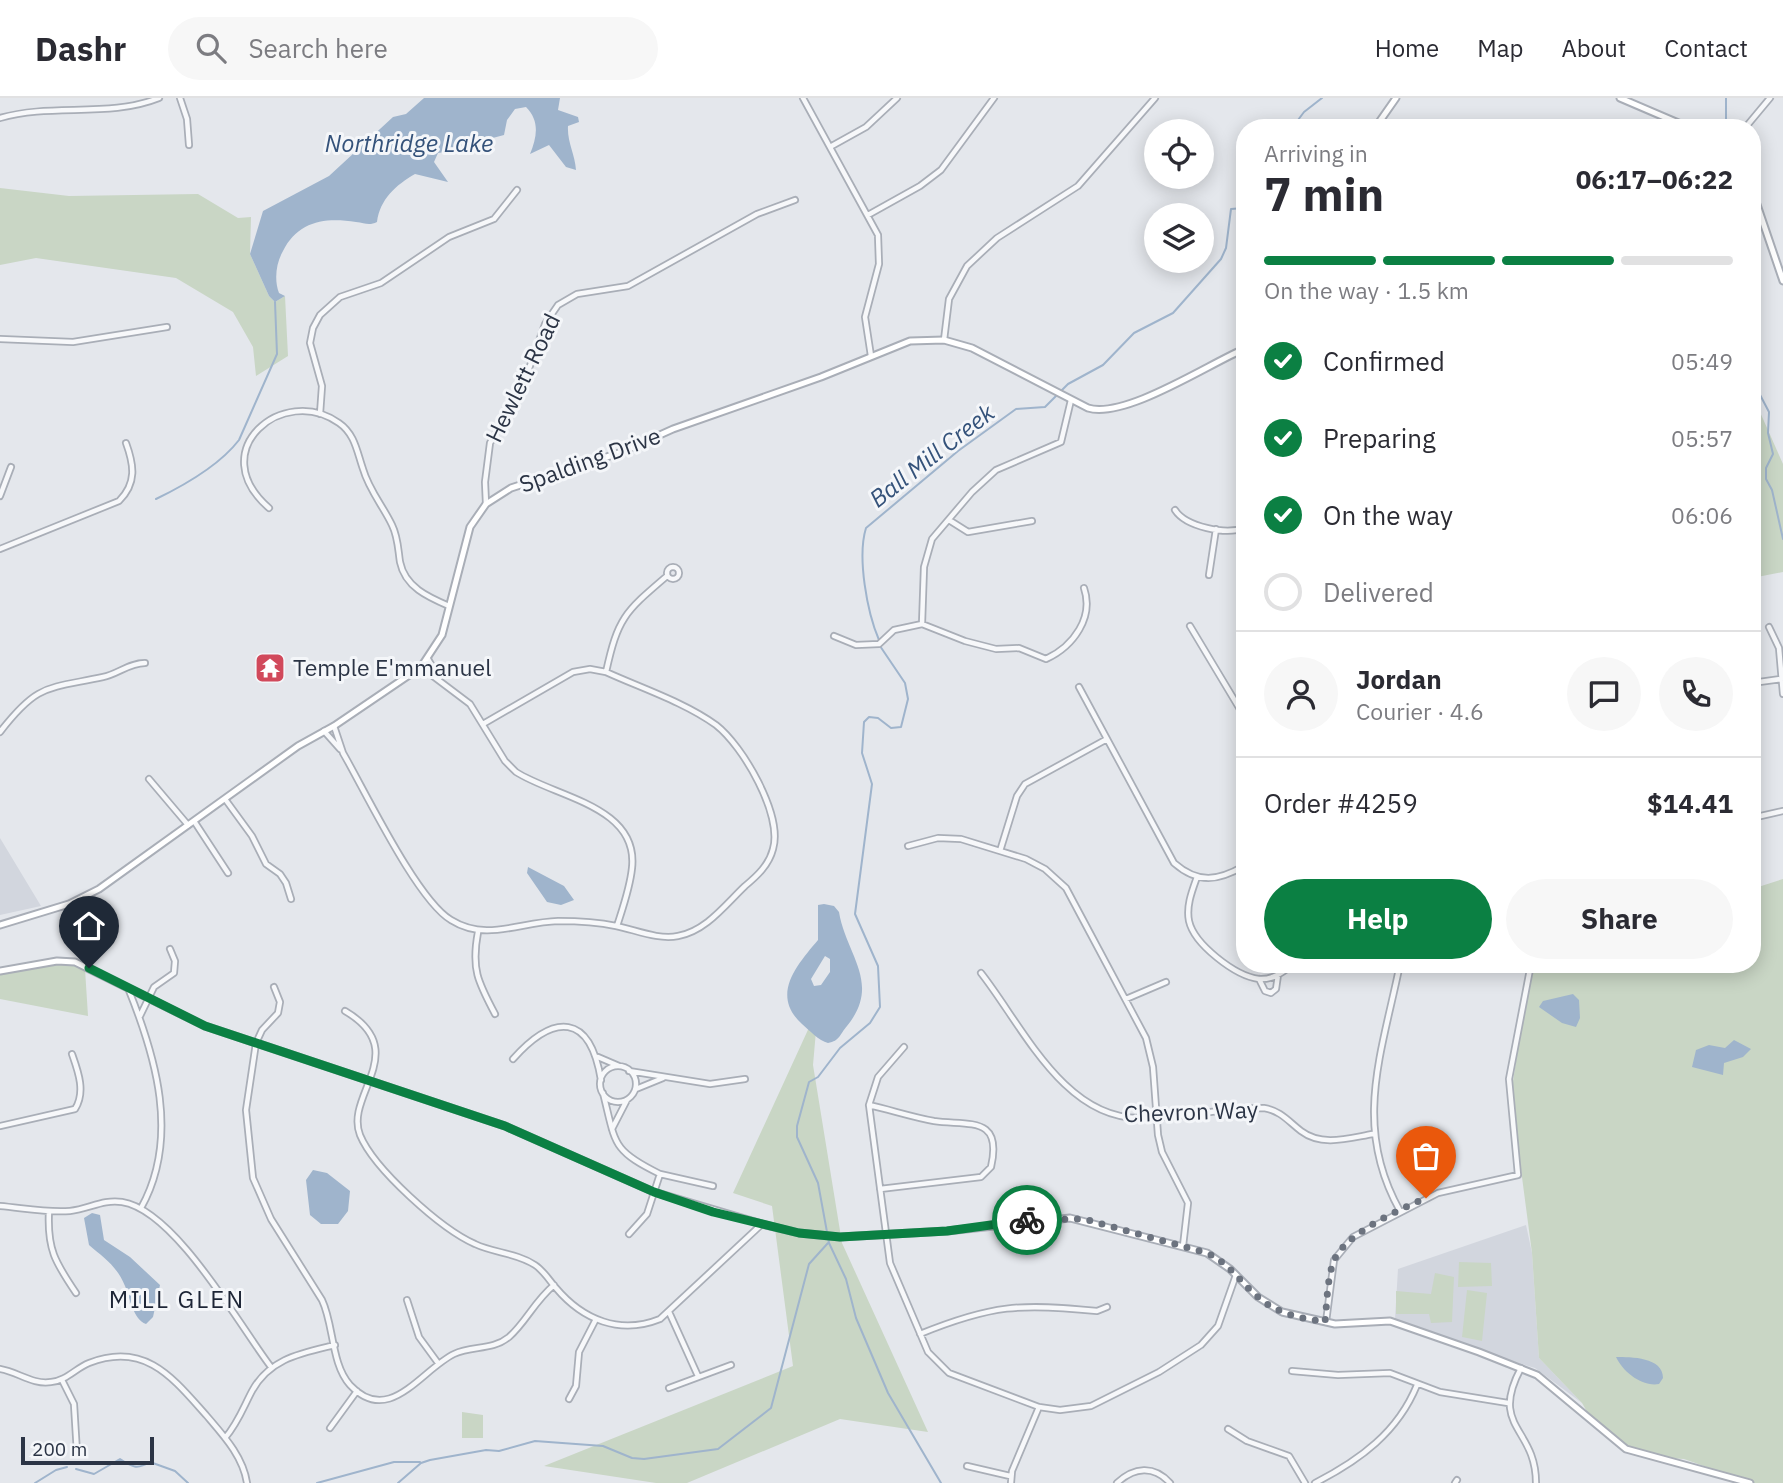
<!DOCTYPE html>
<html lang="en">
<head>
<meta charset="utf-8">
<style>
  body { margin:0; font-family:"IBM Plex Sans",sans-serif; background:#f7f7f7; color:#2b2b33; height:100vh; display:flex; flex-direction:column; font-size:26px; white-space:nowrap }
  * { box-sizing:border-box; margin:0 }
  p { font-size:23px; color:#7c7c81 }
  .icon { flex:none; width:38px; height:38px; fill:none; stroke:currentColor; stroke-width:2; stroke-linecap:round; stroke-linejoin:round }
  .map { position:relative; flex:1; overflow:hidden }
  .panel { position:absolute; left:1236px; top:21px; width:525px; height:854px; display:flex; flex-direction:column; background:#fff; border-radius:28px; box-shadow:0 4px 18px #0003 }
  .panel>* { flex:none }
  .buttons { position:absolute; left:1144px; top:21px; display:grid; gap:14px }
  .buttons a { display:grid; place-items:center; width:70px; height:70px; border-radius:50%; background:#fff; box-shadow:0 4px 18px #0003; font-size:35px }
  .scale { position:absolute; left:21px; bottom:18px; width:133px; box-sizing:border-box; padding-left:7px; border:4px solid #2b3445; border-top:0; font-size:19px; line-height:24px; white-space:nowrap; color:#2b3445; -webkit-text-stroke:5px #f4f6f9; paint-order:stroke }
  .pin { position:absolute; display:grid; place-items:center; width:60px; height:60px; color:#fff; margin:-72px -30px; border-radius:50% 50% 50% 0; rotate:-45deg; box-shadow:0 0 7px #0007 }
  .pin .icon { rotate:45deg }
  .courier { position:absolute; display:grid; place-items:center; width:70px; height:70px; margin:-35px; border:5px solid #0b8043; border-radius:50%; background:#fff; color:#222; box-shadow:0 2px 9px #0007 }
  .head em { font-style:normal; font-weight:700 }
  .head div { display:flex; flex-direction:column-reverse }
  .head { display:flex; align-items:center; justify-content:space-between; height:119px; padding:0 28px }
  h1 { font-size:46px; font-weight:700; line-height:52px }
  .bar { display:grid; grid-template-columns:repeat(4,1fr); gap:10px 7px; align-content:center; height:84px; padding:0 28px }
  .bar i { height:9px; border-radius:5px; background:#e1e1e2 }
  .bar .active { background:#0b8043 }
  .bar p { grid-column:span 4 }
  .line { display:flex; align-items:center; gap:18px; padding:0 28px; border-top:2px solid #e1e1e2 }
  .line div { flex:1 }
  .round { display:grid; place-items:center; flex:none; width:74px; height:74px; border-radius:37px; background:#f7f7f7 }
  ol { padding:0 28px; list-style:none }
  li { display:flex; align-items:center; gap:21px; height:77px }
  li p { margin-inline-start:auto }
  li .icon { padding:7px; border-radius:50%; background:#0b8043; color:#fff; stroke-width:4 }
  li:last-child { color:#7c7c81 }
  li i { width:38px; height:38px; border:4px solid #e1e1e2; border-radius:50% }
  .button { display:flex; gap:14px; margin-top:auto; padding:14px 28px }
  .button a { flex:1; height:80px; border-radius:42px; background:#0b8043; color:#fff; font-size:28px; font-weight:700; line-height:80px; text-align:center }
  .button a+a { background:#f7f7f7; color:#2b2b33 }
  header { display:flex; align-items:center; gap:42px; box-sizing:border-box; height:98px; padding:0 35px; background:#fff; border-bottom:2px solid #e1e1e2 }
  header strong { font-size:33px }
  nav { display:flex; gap:38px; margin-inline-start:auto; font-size:24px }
  .search { width:490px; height:63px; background:#f7f7f7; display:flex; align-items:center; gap:18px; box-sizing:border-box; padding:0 24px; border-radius:38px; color:#7c7c81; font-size:26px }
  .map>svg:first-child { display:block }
  .built { fill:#d2d6de }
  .green { fill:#c9d6c5 }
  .water { fill:#9fb4cc; fill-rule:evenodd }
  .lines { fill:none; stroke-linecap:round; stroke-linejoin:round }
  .stream { stroke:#9fb4cc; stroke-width:2 }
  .street-casing { stroke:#a9aeb7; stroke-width:8 }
  .secondary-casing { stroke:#a9aeb7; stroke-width:9 }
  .street { stroke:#f7f8fa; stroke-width:4.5 }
  .secondary { stroke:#fff; stroke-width:5 }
  .done { stroke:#6c737f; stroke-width:7; stroke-dasharray:0 12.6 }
  .route { stroke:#0b8043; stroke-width:9 }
  .labels { text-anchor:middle; stroke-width:6; stroke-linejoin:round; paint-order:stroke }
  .street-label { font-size:23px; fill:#2b3445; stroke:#f4f6f9 }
  .poi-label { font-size:23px; fill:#2b3445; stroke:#f4f6f9; text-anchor:start }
  .water-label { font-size:24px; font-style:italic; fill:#34527a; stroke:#f4f6f9 }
  .neighbourhood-label { font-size:24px; letter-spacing:2px; fill:#1d2536; stroke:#f4f6f9 }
</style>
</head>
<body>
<header>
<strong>Dashr</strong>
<div class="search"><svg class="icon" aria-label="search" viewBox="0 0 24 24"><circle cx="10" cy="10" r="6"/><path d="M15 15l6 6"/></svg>Search here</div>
<nav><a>Home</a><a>Map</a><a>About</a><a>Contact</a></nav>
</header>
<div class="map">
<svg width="1783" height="1385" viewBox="0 0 1783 1385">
  <rect width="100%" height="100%" fill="#e4e7ec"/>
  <path class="built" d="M0,740l41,68 -41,9z
    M1526,1127l6,28 7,105 43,45 -47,-35 -85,-26 -55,-23 3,-50z"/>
  <path class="green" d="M0,90l69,8 129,-2 40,24 13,-1 -1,37 19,42 6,6 10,-6 3,60 -32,20 -3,-29 -20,-35 -57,-34 -140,-20 -36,7z
    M1752,296l31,70v108l-31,6z
    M1783,781v604h-31l-68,-24 -49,-3 -39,-29 -14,-24 -43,-45 -7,-105 -21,-159 20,-130h221v-75z
    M52,866l19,1 14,4 3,47 -88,-17v-25z
    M818,910l-5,57 29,178 86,189 -88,-13 -153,64h-31l-112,-17 249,-100 -21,-160 -39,-13z
    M1459,1164l32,1 1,23 -34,1z
    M1435,1175l19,4 -2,45 -21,1 -2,-9h-33v-23l35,3z
    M1467,1192l20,3 -5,48 -20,-4z
    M462,1314l21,3v23h-21z"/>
  <path class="water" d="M424,0h136l-2,12 20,7 1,5 -11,4c-1,16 7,28 8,44l-10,-3 -17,-22 -19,9c7,-17 10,-33 -4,-47l-11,2 -8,11 -3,15 -34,9 -5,5 -27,4 -4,9 14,20 -33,-8c-19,11 -35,25 -38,48 -8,4 -12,1 -21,0 -31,-5 -58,-1 -73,29 -7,12 -9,29 -4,42l6,3 -10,6 -6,-6 -19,-42 13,-43 66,-35 64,-59 13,-3z
    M528,769l36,19 10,14 -13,5 -14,-3 -20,-29z
    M824,806l10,2 5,6c7,43 43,71 8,114 -7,8 -7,15 -19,17 -9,-2 -19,-13 -26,-19 -32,-29 -5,-59 16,-84v-35zM825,858l5,3v13l-9,13 -7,1 -3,-7z
    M1573,896l6,6 1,18 -4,9 -14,-4 -23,-16 4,-6z
    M1734,942l17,9 -8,8 -19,6 -1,12 -31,-8 4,-17 13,-5 16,3z
    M313,1072l14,3 23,18 -2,20 -10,13h-17l-11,-9 -4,-35z
    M92,1115l8,2 4,25 26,17 30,28 -7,32 -7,7c-13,-5 -16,-26 -21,-38 -8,-20 -21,-28 -36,-41l-5,-27z
    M1616,1259c15,0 47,0 47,21l-4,6c-17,3 -36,-12 -43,-27z"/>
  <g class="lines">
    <path class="stream" d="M1726,0v30
      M1292,30l12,-16 18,-14
      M1752,266l6,27 11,21 -1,21 5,21 -7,14v11l6,11 11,49
      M156,401c29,-14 63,-33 83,-59l38,-86 -2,-52
      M879,542c-12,-28 -22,-83 -13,-112l92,-77 58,-42 29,-2 23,-23 35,-19 31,-32 39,-20 48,-54 5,-11 5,-39 13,-1
      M880,548l25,37 3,16 -7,28 -10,1 -13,-10 -9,-1 -5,5 -2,31 10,31 -17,130 23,52 2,41 -10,16 -30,25 -22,29 -9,5 -12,44v11l21,46 11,60 17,36 10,39 32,75 53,90
      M76,1371l18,5 26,-15c12,8 17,11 30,3l25,9 13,12
      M35,1385l21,-13 11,-3
      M317,1385l77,-21h26
      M398,1385l23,-20 9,-3 56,-10 13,1 36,-10 68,5 29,12 12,1 74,-10 53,-41 38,-144 19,-21"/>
    <g class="street-casing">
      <path id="street" d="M180,0l7,21 2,26
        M803,0l75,137 1,29 -14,53 6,39
        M0,20c52,-15 109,0 159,-20
        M1745,30l25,-30
        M830,49l36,-20 31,-29
        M868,117l52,-29 21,-16 53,-72
        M0,241l73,3 94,-15
        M944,242l5,-41 18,-33 30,-28 81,-52 77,-88
        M320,316l2,-28 -12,-43 3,-15 7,-13 20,-18 41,-14 68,-46 45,-18 23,-29
        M0,398l11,-29
        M486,406l-1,-22 5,-39 32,-55 23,-64 13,-19 19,-11 51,-8 129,-72 38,-14
        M269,410c-66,-57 14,-125 70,-85 16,11 18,29 24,46 6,21 20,37 29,56 6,12 6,24 8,37 5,25 28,35 49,44
        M1175,412c11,17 51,25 69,18
        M949,422l19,12 64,-11
        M0,451l119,-48c18,-18 15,-36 7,-58
        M667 475a6 6 0 1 1 12 0a6 6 0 1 1-12 0Z
        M1209,477l7,-46
        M922,526l2,-57 8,-28 40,-47 24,-22 65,-28 10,-42
        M922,526l43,17 31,8 23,-1 27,11c28,-13 48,-42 38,-71
        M1190,528l54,90
        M1769,529l10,21 4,46
        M834,538l22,9 23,-1 15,-14 28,-6
        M428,561l9,16
        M421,569l49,37 35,57 11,11c39,25 123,34 116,96 -2,20 -9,39 -15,58
        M606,574c12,-55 19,-60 61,-96
        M1752,585l29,-4
        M1079,589l95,176c24,21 44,18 70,3
        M334,628l9,27c22,38 74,147 108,167 35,22 69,2 107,1 20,0 39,1 58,5 20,4 42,14 62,10 28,-5 47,-31 67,-50 12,-10 24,-21 28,-37 10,-34 -30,-103 -57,-124 -32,-23 -75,-37 -110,-53l-16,-3 -17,3 -90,52
        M324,633l16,18
        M0,634c38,-49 47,-43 103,-55 15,-3 26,-14 42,-14
        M149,681l39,46
        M225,701l27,37 14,28 14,10 6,9 5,16
        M1752,720l31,-7
        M194,723l34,52
        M908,748l30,-8 23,1 65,20 19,10 21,19 80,150 7,29 5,68 4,17 26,51 -5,43
        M1000,753l17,-55 8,-12 82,-45
        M1197,779c-5,14 -11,29 -8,44 5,23 46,55 70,58 14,1 24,-7 35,-15
        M478,834c-7,37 0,50 17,82
        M1400,866c-18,89 -48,162 0,247
        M981,875c41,52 83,147 160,145 41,0 82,-10 123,-10 17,3 24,13 37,23 21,16 48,7 72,3
        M1259,881l6,12 6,2 5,-4 2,-14
        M274,889l6,15 -2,11 -16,17 -6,13 -10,67 7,68 18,41 51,81c12,25 9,64 28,85 39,42 71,-15 104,-31 18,-9 38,-3 55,-17 17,-15 25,-35 45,-52
        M128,890c28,69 52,150 13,220
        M1126,901l40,-17
        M345,913c68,40 -1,84 15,124 14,34 81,94 115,109 19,9 42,9 60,21 9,6 14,15 21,23 27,32 64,47 104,31l102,-95
        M140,918l14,-29 20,-14 1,-12 -5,-12
        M904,949l-26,30 -9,28 21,158 38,89 21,21 90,34 21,3 31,-4 68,-34 42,-27 17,-19 18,-51
        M598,959l21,9
        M513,961c41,-46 77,-46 88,21
        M600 986a18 18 0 1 1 36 0a18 18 0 1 1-36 0Z
        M629,973l81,13 35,-5
        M636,991l27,-11
        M603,995c13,51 8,57 57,81l-13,40 -18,20
        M869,1007c22,5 43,12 65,16 34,5 69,-6 57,46l-10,10 -101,12
        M0,1028l75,-17c11,-17 3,-38 -3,-55
        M612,1031l15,-29
        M660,1076l53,12
        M0,1108c23,2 47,7 70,5 19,-2 33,-12 52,-9 53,8 117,123 149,165
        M49,1113c-2,38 6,51 27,82
        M407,1202l12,37 19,26
        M669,1214l29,64
        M1326,1224l8,-62 19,-23 85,-44 80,-18 -9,-96 22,-115
        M920,1236c71,-29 101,-31 177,-23l10,-4
        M1521,1270c-32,60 15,59 15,115
        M0,1271c18,3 33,16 51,13 15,-1 25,-14 38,-19 56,-22 84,15 117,52 17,20 37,41 41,68
        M1292,1273l46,4 52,-2 50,19 68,11
        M62,1282l12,24 3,49
        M669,1290l62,-23
        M569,1301l7,-13 3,-34 16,-31
        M330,1330l27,-37
        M1228,1331l19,12 42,15 16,27
        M225,1340c13,-15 18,-30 27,-47 18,-33 50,-38 83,-46
        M967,1368l43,10
        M1011,1385l1,-12 27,-64
        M1117,1385c17,-16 37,-18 53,0
        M1315,1385c45,-23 83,-51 102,-98
        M1455,1385l2,-3"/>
    </g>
    <g class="secondary-casing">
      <path id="secondary" d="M1620,0l70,30
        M1375,30l21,-30
        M1752,92l31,91
        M0,827l69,-21 30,-15 199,-143 36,-20 87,-59 21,-32 28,-108 16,-23 25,-16 111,-36 51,-23 148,-52 89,-36 34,-1 28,8 116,60c37,11 119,-43 156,-59
        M0,873l57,-10 18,1 130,64 300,100 149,66 108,32 37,9 41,4 107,-6 123,-13 137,35 23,16 28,28 24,15 53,12 55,-3 89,31 58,23 89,74 124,34"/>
    </g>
    <use href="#street" class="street"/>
    <use href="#secondary" class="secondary"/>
  </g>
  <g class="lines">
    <path class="done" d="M1027,1122l57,-1 123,34c22,10 33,29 51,44 19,17 43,21 67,25 2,-19 2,-41 8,-59 10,-29 66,-53 93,-65"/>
    <path class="route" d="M89,870l116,58 300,100 149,66 59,20 86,21 41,4 107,-6 80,-11"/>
  </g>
  <defs>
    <g id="temple-square" transform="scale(1.575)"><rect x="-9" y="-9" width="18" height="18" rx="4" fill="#d1495b" stroke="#f4f6f9"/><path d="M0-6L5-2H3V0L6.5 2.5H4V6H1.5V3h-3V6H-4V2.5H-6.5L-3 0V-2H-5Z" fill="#fff"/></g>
  </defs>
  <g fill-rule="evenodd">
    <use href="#temple-square" x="270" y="570"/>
  </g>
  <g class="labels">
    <g class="street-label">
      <text transform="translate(523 280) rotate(-64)" y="8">Hewlett Road</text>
      <text transform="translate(590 362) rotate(-20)" y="8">Spalding Drive</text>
      <text transform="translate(1191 1014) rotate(-2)" y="8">Chevron Way</text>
    </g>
    <g class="poi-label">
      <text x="293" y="578">Temple E'mmanuel</text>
    </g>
    <g class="water-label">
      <text x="409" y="54">Northridge Lake</text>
      <text transform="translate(932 358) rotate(-38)" y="8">Ball Mill Creek</text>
    </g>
    <g class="neighbourhood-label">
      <text x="177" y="1210">MILL GLEN</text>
    </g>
  </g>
</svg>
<div class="buttons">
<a><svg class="icon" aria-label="locate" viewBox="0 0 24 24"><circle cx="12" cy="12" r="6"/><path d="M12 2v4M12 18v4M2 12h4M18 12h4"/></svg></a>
<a><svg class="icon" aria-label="layers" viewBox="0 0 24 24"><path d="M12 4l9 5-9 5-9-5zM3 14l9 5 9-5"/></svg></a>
</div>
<div class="scale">200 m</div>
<div class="pin" style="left:1426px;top:1100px;background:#ea580c"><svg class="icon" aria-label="bag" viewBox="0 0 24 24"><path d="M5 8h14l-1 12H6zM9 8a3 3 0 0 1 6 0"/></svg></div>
<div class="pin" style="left:89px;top:870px;background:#1f2937"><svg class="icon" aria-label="home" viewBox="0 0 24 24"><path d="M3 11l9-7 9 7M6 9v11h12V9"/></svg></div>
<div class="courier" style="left:1027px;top:1122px"><svg class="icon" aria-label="bike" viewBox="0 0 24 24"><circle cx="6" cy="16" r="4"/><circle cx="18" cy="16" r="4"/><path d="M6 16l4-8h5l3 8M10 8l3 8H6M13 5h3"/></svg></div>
<section class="panel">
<div class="head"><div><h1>7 min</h1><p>Arriving in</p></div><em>06:17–06:22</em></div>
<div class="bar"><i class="active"></i><i class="active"></i><i class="active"></i><i></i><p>On the way · 1.5 km</p></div>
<ol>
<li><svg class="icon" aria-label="check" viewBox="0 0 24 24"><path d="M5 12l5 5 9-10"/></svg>Confirmed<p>05:49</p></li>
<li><svg class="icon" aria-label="check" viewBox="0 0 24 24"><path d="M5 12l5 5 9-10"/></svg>Preparing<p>05:57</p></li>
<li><svg class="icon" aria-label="check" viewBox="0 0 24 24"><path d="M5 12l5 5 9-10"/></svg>On the way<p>06:06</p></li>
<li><i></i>Delivered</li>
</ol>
<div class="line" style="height:126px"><a class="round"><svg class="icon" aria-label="person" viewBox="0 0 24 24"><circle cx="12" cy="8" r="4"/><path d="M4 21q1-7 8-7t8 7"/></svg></a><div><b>Jordan</b><p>Courier · 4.6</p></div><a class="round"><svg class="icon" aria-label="chat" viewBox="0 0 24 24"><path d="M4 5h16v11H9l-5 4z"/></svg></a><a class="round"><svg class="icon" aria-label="phone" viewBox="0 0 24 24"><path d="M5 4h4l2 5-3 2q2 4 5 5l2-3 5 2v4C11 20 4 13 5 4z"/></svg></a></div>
<div class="line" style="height:91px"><div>Order #4259</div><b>$14.41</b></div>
<div class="button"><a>Help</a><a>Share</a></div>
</section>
</div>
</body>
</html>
